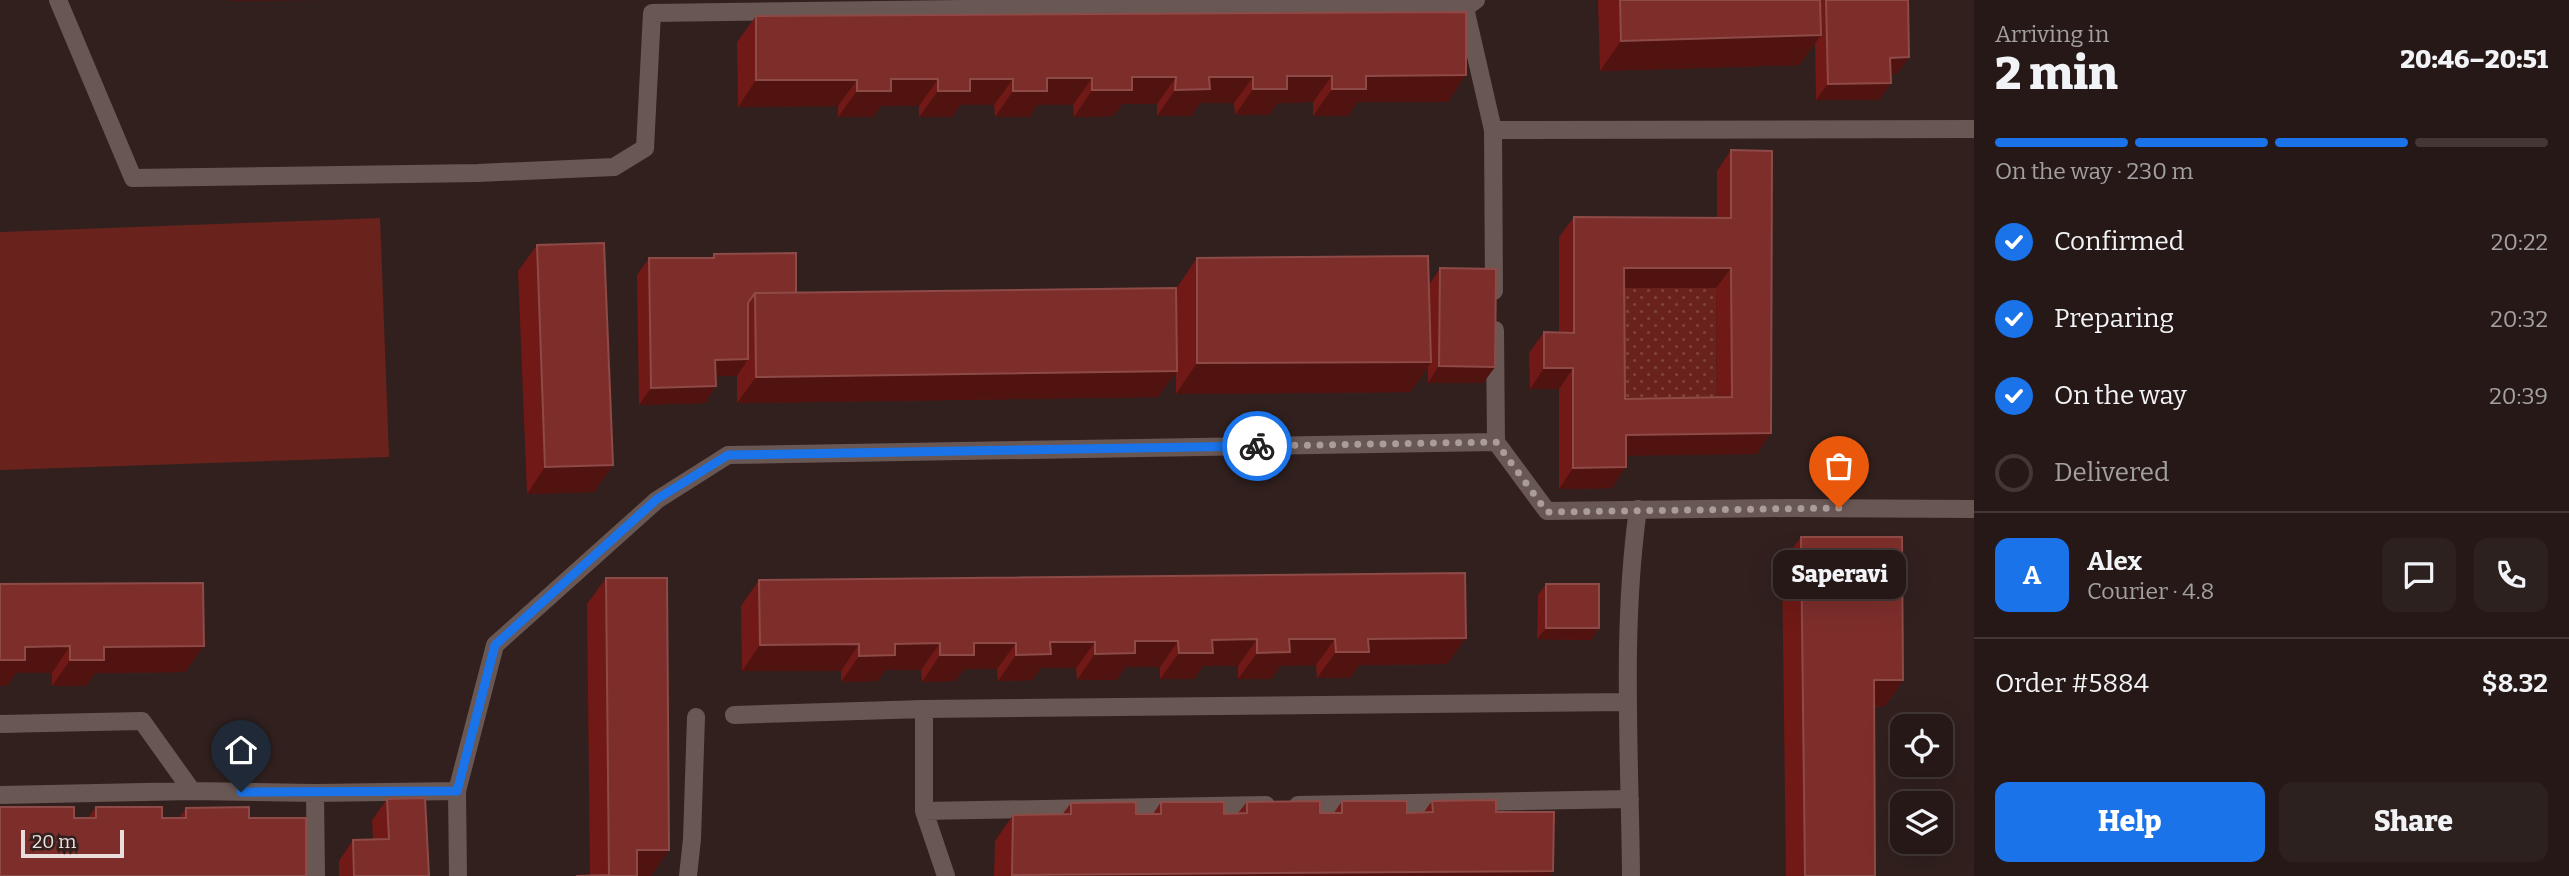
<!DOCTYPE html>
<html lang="en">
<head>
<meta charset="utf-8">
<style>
  body { margin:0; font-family:Bitter,serif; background:#2d211f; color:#f1f3f6; height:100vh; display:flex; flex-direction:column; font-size:26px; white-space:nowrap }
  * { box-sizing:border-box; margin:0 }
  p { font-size:23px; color:#a3a0a1 }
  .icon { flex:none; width:38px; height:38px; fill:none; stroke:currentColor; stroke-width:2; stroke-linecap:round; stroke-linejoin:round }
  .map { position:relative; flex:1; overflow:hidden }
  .side { display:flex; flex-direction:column; background:#251816; width:595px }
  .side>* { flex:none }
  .tools { position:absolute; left:1890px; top:714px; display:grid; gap:14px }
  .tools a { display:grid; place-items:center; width:63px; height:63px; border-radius:14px; background:#251816; box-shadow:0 7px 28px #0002,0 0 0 2px #423735; font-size:35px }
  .scale { position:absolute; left:21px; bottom:18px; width:103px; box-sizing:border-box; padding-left:7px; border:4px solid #eadedc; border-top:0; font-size:19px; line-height:24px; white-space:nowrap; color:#eadedc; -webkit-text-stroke:5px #31201e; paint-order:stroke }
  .pin { position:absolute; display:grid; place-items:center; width:60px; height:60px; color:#fff; margin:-72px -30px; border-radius:50% 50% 50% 0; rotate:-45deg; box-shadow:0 0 7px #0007 }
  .pin .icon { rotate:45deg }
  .courier { position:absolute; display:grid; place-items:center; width:70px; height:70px; margin:-35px; border:5px solid #1a73e8; border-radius:50%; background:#fff; color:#222; box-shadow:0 2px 9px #0007 }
  .bubble { position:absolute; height:49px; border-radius:14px; background:#251816; box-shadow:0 7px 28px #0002,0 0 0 2px #423735; font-size:23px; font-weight:800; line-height:49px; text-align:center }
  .summary em { font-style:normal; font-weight:800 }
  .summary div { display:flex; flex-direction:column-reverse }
  .summary { display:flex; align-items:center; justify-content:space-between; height:119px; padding:0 21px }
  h1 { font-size:46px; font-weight:800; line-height:52px }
  .bar { display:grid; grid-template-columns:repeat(4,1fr); gap:10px 7px; align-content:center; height:84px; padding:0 21px }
  .bar i { height:9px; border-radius:5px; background:#423735 }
  .bar .active { background:#1a73e8 }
  .bar p { grid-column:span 4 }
  .line { display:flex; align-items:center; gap:18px; padding:0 21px; border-top:2px solid #423735 }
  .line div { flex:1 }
  .round { display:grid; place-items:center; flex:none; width:74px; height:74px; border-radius:14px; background:#2d211f }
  ol { padding:0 21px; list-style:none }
  li { display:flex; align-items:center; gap:21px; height:77px }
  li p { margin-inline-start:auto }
  li .icon { padding:7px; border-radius:50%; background:#1a73e8; color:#fff; stroke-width:4 }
  li:last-child { color:#a3a0a1 }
  li i { width:38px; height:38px; border:4px solid #423735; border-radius:50% }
  .button { display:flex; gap:14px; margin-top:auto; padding:14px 21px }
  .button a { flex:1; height:80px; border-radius:14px; background:#1a73e8; color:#fff; font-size:28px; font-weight:800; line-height:80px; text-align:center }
  .button a+a { background:#2d211f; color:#f1f3f6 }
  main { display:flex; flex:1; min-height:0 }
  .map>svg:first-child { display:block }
  .grass { fill:#69231c }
  .garden { fill:url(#garden-dots) }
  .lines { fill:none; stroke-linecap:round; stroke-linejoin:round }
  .lane { stroke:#695754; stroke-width:18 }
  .wall { fill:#701916; fill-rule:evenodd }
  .shaded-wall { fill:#511310 }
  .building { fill:#7d2e2b; stroke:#8e4a47; stroke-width:2; fill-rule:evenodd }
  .done { stroke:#a99c9a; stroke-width:7; stroke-dasharray:0 12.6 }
  .route { stroke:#1a73e8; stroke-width:9 }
</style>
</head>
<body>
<main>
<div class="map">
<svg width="1974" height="876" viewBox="0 0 1974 876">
  <defs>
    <pattern id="garden-dots" width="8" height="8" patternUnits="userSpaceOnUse" patternTransform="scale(1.75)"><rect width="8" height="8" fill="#69231c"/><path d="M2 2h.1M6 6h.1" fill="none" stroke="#7f423c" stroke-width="1.8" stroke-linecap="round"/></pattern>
  </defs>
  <rect width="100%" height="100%" fill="#31201e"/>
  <path class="grass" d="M380,218l9,239 -389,13v-238z"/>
  <path class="garden" d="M1609,288h107l1,130 -106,2z"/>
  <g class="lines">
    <path class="lane" d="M58,0l75,178 345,-5 136,-6 31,-19 7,-135 693,-9 120,4 11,-8
      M1465,8l28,122 1,161
      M1493,130l481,-1
      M1495,330l1,112
      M924,709v102l342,-6
      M734,715l190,-6 703,-7
      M0,724l142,-3 50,70 123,2 142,-2
      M315,793l1,83
      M0,795l192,-4
      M1298,805l332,-6
      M924,811l22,65
      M458,876l-1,-85 38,-146 162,-145 71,-45 768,-13 51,69 242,-3 185,1
      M688,876l4,-37 4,-122
      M1631,876c-1,-122 -10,-245 7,-367"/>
  </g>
  <path class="wall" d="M1598,0h310l-11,74h-6l-12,26h-63l-1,-57 -16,22 -199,6z
    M1466,12l-18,90h-91l-9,14h-35v-14l-36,1 -8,12h-34l-1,-12h-34l-9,13h-34v-12h-35l-9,12 -39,1 -1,-12h-36l-8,12h-34l-1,-12h-34l-8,12h-33v-11h-38l-8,11h-35v-11l-100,1 -1,-65 19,-26z
    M1731,150l26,304 -131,1 -14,33 -53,1v-100h-29l-1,-36 15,-21 15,1v-96l15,-20 143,1v-47zM1624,288h92l1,109 -92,2z
    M537,245l76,220 -19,27 -67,2 -9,-223z
    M714,254l82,39 380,-4 21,-31 232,27 11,-17 55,99 -12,16h-55v-16l-18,25 -234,2v-22l-18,25 -421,6v-27h-21v10l-11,17 -66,2 -2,-130 12,-17h62z
    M1801,537l102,143 -18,26 -10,1v169h-89l-4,-313z
    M606,578l45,298h-76l15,-1 -3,-271z
    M759,580l707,58 -19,26 -88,1 -9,13h-33l-1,-13 -36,1 -9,13h-33v-13h-35l-9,13h-34v-12h-35l-8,13h-40l-1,-12h-35l-9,12 -34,1 -1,-12h-33l-9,12 -33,1 -1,-12h-36l-8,11 -36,1v-11h-99l-1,-65z
    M0,584l185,88 -90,1 -9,13h-34v-13h-36l-9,13h-7z
    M1546,584l53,44 -8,12 -54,-1 1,-44z
    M387,799l42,77h-90v-15l14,-21 20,-1 -1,-19z
    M1342,801l65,12 17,-1 8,-11 64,11 57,59 -3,5h-556l1,-35 18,-26h49l9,-12 65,11h17l8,-12 63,12 14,-1 9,-11 73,11h14z
    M0,807h74v11h14l8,-11h66v11h17l7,-10 63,-1v11h57v58h-306z"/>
  <path class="shaded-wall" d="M231,0h99l-100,1z
    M1821,35l-22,30 -199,6 21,-30z
    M1909,57l-12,17 -18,1 11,-17z
    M1466,75l-18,27h-91l-9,14h-35l19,-27 34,-13z
    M1287,76h45l-19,26 -36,1 -8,12h-34l18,-26z
    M1132,77h44l-19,27h-35l-9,12 -39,1 18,-27z
    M1209,77h44l-19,26h-34l-9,13h-34l18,-26z
    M1047,78h45l-19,27h-36l-8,12h-34l18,-26z
    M891,79h47l-19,27h-38l-8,11h-35l19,-26z
    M970,79h43l-19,26h-34l-8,12h-33l19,-26z
    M756,80h101l-19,26 -100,1z
    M1891,83l-12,17h-63l12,-16z
    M1624,268h107l-15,20h-107z
    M748,359l-11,17h-33l11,-16z
    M1431,362l-21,30 -234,2 21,-31z
    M1439,366l56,1 -12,16h-55z
    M1544,368h29l-14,21h-29z
    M1177,371l-19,26 -421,6 19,-26z
    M716,386l-11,17 -66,2 12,-17z
    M1771,433l-14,21 -146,2 15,-21z
    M613,465l-19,27 -67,2 18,-27z
    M1626,467l-14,21 -53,1 14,-21z
    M1546,628h53l-8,12 -54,-1z
    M1466,638l-19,26 -88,1 -9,13h-33l19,-26 32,-13z
    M1257,639l-19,27h-35l-9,13h-34l19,-26 33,-13z
    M1289,639h46l-19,26 -36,1 -9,13h-33l19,-26z
    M1135,641h43l-18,26h-35l-8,13h-40l18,-26z
    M1050,642h45l-19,26h-35l-9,12 -34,1 18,-26z
    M940,643l-19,27h-36l-8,11 -36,1 18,-26 36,-12z
    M974,643h42l-19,26h-33l-9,12 -33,1 18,-27z
    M859,644l-18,27h-99l18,-26z
    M70,646l-18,27h-36l-9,13h-7v-26l25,-13z
    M204,646l-19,26 -90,1 -9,13h-34l18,-26 34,-13z
    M1874,680h29l-18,26 -29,1z
    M637,850h32l-18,26h-32z
    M1553,871l-3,5h-539l1,-1z"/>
  <path class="building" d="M1620,0h200l1,35 -200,6z
    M1826,0h82l1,57 -19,1 1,25 -63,1z
    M1466,12v63l-100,1v13h-34v-13h-45v13h-34v-12h-44l1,12 -35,1 1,-13h-44v13h-40v-12h-45v13h-34v-12h-43v12h-32v-12h-47v12h-34v-11h-101v-64z
    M1731,150l41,1 -1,282 -145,2v32l-53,1v-100h-29v-36l30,1v-116l157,1zM1624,268h107l1,129 -107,2z
    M604,243l9,222 -68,2 -8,-222z
    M796,253v40h-41l-7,10v56l-33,1 1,26 -65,2 -2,-130h65v-4z
    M1428,256l3,106 -234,1v-105z
    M1440,268l56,1 -1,98 -56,-1z
    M1176,288l1,83 -421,6 -1,-84z
    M1801,537h101l1,143h-29l1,196h-70z
    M1465,573l1,65 -98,1 1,13h-33l-1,-13h-46l1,13 -33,1v-14l-45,1 1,13h-34l-1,-12h-43v12l-40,1v-12h-45l1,12 -35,1v-12h-42v12h-34v-12l-45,1v11l-36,1v-12l-99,1 -1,-65z
    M606,578h61l2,272h-32v26h-61l33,-1z
    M203,583l1,63 -100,1v13h-34v-14l-45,1v13h-25v-76z
    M1546,584h53v44h-53z
    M425,798l4,78h-75l-1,-36 36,-1 -2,-40z
    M1496,800v12h58l-1,59 -541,4 1,-60 58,-1v-11l65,-1v12h25v-12h63v12l23,-1v-11l73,-1v12h22v-12h65v12l26,-1 -1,-11z
    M0,807h74v11h22v-11h66v11h24v-10l63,-1v11h57v58h-306z"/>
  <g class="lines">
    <path class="done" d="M1257,446l239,-4 51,70 292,-4"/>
    <path class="route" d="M241,792l216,-1 38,-146 162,-146 71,-44 529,-9"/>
  </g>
</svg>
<div class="tools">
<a><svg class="icon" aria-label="locate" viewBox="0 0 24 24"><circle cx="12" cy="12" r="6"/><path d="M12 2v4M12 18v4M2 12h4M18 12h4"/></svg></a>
<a><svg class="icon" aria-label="layers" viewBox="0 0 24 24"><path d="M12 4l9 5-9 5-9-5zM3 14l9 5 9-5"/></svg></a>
</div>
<div class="scale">20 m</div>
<div class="pin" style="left:1839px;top:508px;background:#ea580c"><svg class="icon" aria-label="bag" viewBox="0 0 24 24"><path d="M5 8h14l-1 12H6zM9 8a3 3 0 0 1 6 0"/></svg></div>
<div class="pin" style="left:241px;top:792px;background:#1f2937"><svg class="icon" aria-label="home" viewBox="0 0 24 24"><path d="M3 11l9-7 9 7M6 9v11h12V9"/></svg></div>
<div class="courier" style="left:1257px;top:446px"><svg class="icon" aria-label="bike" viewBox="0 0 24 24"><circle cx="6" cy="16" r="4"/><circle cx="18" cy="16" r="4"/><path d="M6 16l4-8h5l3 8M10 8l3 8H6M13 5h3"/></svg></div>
<div class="bubble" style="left:1773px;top:550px;width:133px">Saperavi</div>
</div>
<section class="side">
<div class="summary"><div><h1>2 min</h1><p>Arriving in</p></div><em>20:46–20:51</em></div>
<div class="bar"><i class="active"></i><i class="active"></i><i class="active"></i><i></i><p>On the way · 230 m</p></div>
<ol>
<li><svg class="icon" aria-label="check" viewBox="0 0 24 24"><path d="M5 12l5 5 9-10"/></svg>Confirmed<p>20:22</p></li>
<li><svg class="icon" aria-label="check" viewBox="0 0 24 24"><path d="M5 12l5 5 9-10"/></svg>Preparing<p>20:32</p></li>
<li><svg class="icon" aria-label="check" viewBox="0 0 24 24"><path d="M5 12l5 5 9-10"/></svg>On the way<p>20:39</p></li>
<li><i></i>Delivered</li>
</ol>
<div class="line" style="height:126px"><b class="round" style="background:#1a73e8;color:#fff">A</b><div><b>Alex</b><p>Courier · 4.8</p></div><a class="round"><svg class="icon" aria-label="chat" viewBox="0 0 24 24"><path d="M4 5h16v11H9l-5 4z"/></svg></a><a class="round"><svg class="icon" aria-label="phone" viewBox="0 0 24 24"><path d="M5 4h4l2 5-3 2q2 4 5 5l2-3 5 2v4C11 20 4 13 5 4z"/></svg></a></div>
<div class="line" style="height:91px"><div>Order #5884</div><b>$8.32</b></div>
<div class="button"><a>Help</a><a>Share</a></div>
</section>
</main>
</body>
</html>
